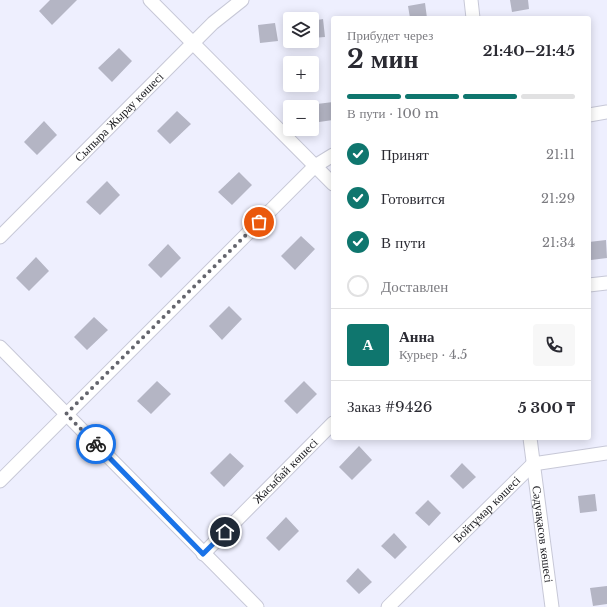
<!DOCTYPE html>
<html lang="ru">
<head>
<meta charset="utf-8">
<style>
  body { margin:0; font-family:"Libre Baskerville",serif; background:#f7f7f7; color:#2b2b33; height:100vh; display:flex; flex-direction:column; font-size:15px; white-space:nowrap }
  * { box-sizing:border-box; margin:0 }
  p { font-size:13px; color:#7c7c81 }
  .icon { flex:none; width:22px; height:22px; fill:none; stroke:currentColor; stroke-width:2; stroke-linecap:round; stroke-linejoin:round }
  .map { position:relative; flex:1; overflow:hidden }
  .sheet { position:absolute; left:331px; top:16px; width:260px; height:424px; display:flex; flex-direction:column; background:#fff; border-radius:4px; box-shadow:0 2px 10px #0003 }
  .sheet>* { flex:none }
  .buttons { position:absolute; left:283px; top:12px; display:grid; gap:8px }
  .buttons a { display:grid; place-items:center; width:36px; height:36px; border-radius:4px; background:#fff; box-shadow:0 2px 10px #0003; font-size:20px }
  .pin { position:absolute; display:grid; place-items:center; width:34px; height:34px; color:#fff; margin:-17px; border:2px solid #fff; border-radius:50%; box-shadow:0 1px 4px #0007 }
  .courier { position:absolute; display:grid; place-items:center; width:40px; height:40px; margin:-20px; border:3px solid #1a73e8; border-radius:50%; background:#fff; color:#222; box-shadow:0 1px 5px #0007 }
  .head em { font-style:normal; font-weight:800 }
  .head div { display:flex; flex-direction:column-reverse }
  .head { display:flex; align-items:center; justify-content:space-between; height:68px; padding:0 16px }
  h1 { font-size:26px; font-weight:800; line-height:30px }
  .bar { display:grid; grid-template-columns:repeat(4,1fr); gap:6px 4px; align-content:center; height:48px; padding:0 16px }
  .bar i { height:5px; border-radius:3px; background:#e1e1e2 }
  .bar .on { background:#0f766e }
  .bar p { grid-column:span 4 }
  .line { display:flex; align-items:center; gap:10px; padding:0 16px; border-top:1px solid #e1e1e2 }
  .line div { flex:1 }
  .round { display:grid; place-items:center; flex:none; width:42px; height:42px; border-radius:4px; background:#f7f7f7 }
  ol { padding:0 16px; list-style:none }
  li { display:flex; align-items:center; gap:12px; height:44px }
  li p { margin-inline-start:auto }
  li .icon { padding:4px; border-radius:50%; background:#0f766e; color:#fff; stroke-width:4 }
  li:last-child { color:#7c7c81 }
  li i { width:22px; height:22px; border:2px solid #e1e1e2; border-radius:50% }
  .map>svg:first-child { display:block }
  .building { fill:#b4b5c4 }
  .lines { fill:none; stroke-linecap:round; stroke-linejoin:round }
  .street-casing { stroke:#c7c8d7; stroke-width:15 }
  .street { stroke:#fff; stroke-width:13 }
  .done { stroke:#64656d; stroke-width:4; stroke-dasharray:0 7.2 }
  .route { stroke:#1a73e8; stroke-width:5 }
  .labels { text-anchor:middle; stroke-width:3; stroke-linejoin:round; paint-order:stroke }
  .street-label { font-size:12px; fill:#1a1a1f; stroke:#fff }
</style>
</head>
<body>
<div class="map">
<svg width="607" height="607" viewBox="0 0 607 607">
  <rect width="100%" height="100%" fill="#eeeffe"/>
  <path class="building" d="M50,0h27l-25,25 -13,-14z
    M510,0h18l1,9 -17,3z
    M425,3l2,15h-17l-2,-12z
    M323,19l2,18 -13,1v-17z
    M275,23l3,18 -18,2 -2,-18z
    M119,48l13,13 -20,21 -14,-14z
    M333,102v18l-14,2 -2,-18z
    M177,111l14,13 -21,20 -13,-13z
    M44,121l13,14 -20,20 -13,-13z
    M239,172l13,13 -20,20 -14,-13z
    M107,181l13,14 -20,20 -14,-13z
    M301,236l14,13 -20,21 -14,-14z
    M606,240l1,18 -16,2 -2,-18z
    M168,244l13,14 -20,20 -13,-13z
    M36,257l13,14 -20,20 -13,-13z
    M229,306l13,13 -20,21 -13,-14z
    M94,317l14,13 -21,20 -13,-13z
    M157,381l14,13 -20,20 -14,-13z
    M304,381l13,13 -20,20 -13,-13z
    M359,446l13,14 -20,20 -13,-13z
    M230,453l14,13 -20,21 -14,-14z
    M462,463l14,14 -13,12 -13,-13z
    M595,494l2,17 -17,2 -2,-17z
    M428,500l13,13 -12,13 -14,-13z
    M286,517l13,14 -20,20 -13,-13z
    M394,533l13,14 -12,12 -14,-13z
    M358,568l14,14 -13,12 -13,-13z
    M607,586v18l-14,2 -3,-18z"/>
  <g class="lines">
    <g class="street-casing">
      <g id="street">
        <path d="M150,0l183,184"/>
        <path d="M471,0l2,18"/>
        <path d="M589,115l18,-3"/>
        <path id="s1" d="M0,237l193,-194 20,-20 29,-23"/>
        <path d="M589,285l18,-2"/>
        <path d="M0,347l257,260"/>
        <path id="s2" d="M530,438l22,169"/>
        <path d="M0,481l315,-315 18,-11"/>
        <path id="s3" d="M203,554l130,-131"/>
        <path id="s4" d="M388,607l145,-143 74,-11"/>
      </g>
    </g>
    <use href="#street" class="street"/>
  </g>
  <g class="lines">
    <path class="done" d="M96,444l-30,-30 193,-192"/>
    <path class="route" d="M96,444l107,110 22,-22"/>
  </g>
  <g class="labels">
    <g class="street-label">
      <text dy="4" stroke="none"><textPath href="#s1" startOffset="169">Сыпыра Жырау көшесі</textPath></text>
      <text dy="4" stroke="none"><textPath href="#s3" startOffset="117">Жасыбай көшесі</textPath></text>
      <text dy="4" stroke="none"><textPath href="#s4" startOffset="139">Бойтұмар көшесі</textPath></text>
      <text dy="4" stroke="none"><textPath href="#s2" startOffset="97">Сәдуақасов көшесі</textPath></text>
    </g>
  </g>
</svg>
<div class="buttons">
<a><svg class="icon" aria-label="layers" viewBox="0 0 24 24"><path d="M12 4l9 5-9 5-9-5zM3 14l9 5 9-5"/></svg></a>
<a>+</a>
<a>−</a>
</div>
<div class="pin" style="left:259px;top:222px;background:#ea580c"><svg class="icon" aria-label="bag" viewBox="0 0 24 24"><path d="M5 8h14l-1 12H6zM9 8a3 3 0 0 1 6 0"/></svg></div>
<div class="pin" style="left:225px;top:532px;background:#1f2937"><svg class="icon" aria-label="home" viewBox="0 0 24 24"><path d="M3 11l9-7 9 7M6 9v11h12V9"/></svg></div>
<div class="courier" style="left:96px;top:444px"><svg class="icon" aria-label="bike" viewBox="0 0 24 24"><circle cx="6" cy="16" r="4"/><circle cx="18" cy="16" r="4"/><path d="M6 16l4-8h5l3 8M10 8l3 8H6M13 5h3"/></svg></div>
<section class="sheet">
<div class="head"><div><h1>2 мин</h1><p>Прибудет через</p></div><em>21:40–21:45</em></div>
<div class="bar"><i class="on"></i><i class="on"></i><i class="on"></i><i></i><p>В пути · 100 m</p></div>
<ol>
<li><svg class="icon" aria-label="check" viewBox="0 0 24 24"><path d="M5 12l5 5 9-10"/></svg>Принят<p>21:11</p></li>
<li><svg class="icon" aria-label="check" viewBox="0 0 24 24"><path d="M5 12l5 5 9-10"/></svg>Готовится<p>21:29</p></li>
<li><svg class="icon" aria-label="check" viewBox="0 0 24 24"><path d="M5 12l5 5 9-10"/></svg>В пути<p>21:34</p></li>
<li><i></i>Доставлен</li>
</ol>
<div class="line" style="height:72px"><b class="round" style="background:#0f766e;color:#fff">А</b><div><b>Анна</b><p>Курьер · 4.5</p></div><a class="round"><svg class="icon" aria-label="phone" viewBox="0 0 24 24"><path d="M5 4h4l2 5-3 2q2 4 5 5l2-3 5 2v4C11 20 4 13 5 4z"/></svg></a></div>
<div class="line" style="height:52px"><div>Заказ #9426</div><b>5 300 ₸</b></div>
</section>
</div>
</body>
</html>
